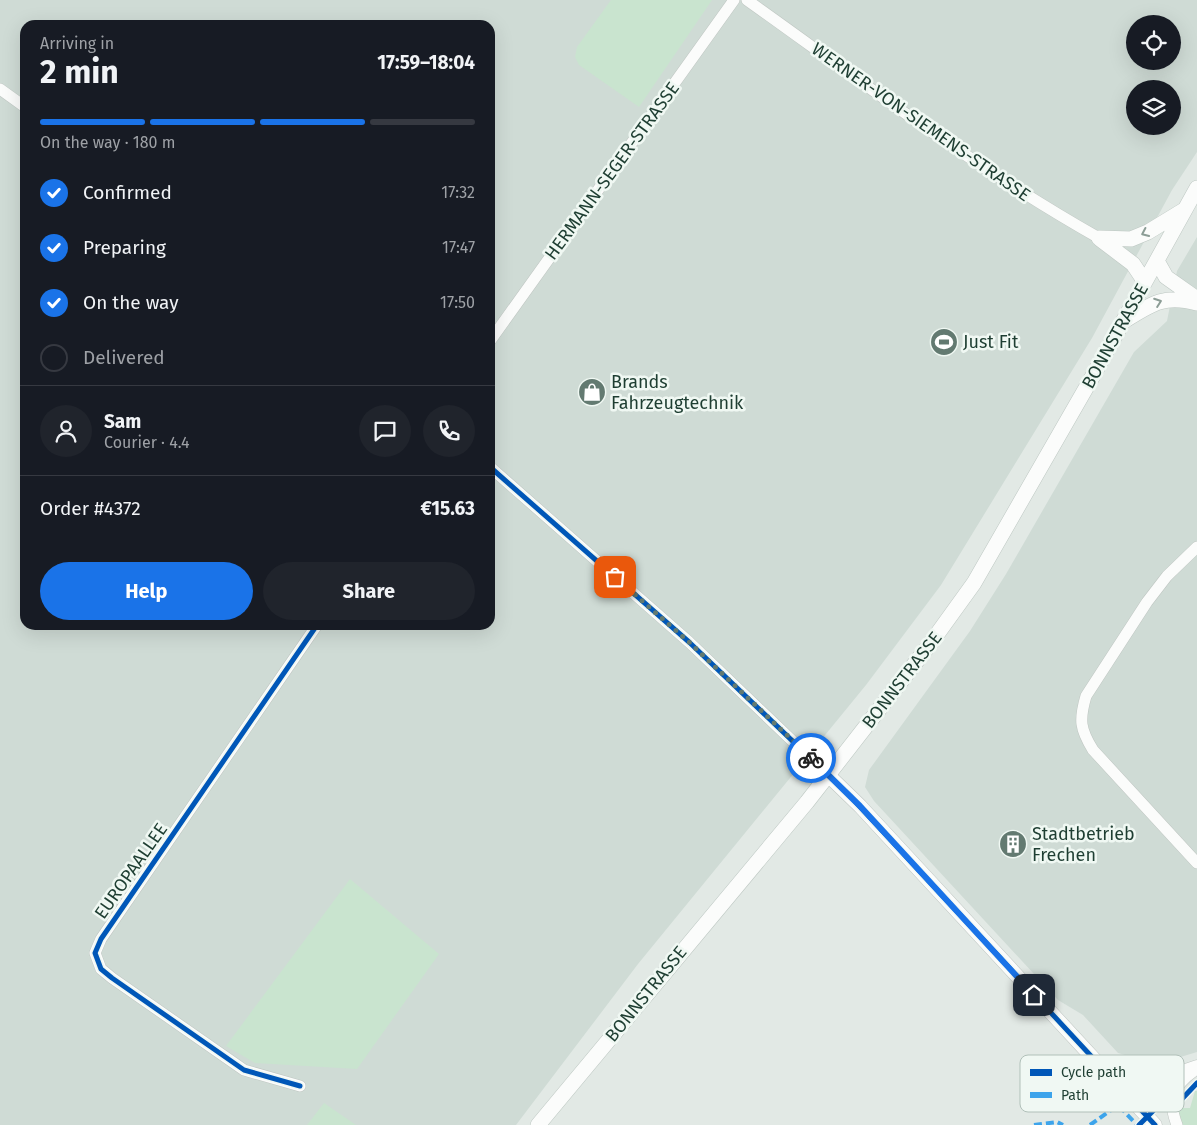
<!DOCTYPE html>
<html lang="en">
<head>
<meta charset="utf-8">
<style>
  body { margin:0; font-family:"Fira Sans",sans-serif; background:#20242c; color:#f1f3f6; height:100vh; display:flex; flex-direction:column; font-size:19px; white-space:nowrap }
  * { box-sizing:border-box; margin:0 }
  p { font-size:16px; color:#9ea1a6 }
  .icon { flex:none; width:28px; height:28px; fill:none; stroke:currentColor; stroke-width:2; stroke-linecap:round; stroke-linejoin:round }
  .map { position:relative; flex:1; overflow:hidden }
  .side { position:absolute; left:20px; top:20px; width:475px; height:610px; display:flex; flex-direction:column; background:#171b24; border-radius:15px; box-shadow:0 5px 20px #0002 }
  .side>* { flex:none }
  .buttons { position:absolute; left:1126px; top:15px; display:grid; gap:10px }
  .buttons a { display:grid; place-items:center; width:55px; height:55px; border-radius:50%; background:#171b24; box-shadow:0 5px 20px #0002; font-size:25px }
  .pin { position:absolute; display:grid; place-items:center; width:42px; height:42px; color:#fff; margin:-21px; border-radius:10px; box-shadow:0 2px 8px #0006 }
  .courier { position:absolute; display:grid; place-items:center; width:50px; height:50px; margin:-25px; border:4px solid #1a73e8; border-radius:50%; background:#fff; color:#222; box-shadow:0 1px 6px #0007 }
  .overview em { font-style:normal; font-weight:700 }
  .overview div { display:flex; flex-direction:column-reverse }
  .overview { display:flex; align-items:center; justify-content:space-between; height:85px; padding:0 20px }
  h1 { font-size:32px; font-weight:700; line-height:38px }
  .bar { display:grid; grid-template-columns:repeat(4,1fr); gap:8px 5px; align-content:center; height:60px; padding:0 20px }
  .bar i { height:6px; border-radius:4px; background:#363941 }
  .bar .active { background:#1a73e8 }
  .bar p { grid-column:span 4 }
  .line { display:flex; align-items:center; gap:12px; padding:0 20px; border-top:1px solid #363941 }
  .line div { flex:1 }
  .round { display:grid; place-items:center; flex:none; width:52px; height:52px; border-radius:26px; background:#20242c }
  ol { padding:0 20px; list-style:none }
  li { display:flex; align-items:center; gap:15px; height:55px }
  li p { margin-inline-start:auto }
  li .icon { padding:5px; border-radius:50%; background:#1a73e8; color:#fff; stroke-width:4 }
  li:last-child { color:#9ea1a6 }
  li i { width:28px; height:28px; border:2px solid #363941; border-radius:50% }
  .cta { display:flex; gap:10px; margin-top:auto; padding:10px 20px }
  .cta a { flex:1; height:58px; border-radius:30px; background:#1a73e8; color:#fff; font-size:20px; font-weight:700; line-height:58px; text-align:center }
  .cta a+a { background:#20242c; color:#f1f3f6 }
  .map>svg:first-child { display:block }
  .built { fill:#cfdbd5; fill-rule:evenodd }
  .green { fill:#c9e4cf }
  .lines { fill:none; stroke-linecap:round; stroke-linejoin:round }
  .minor-casing { stroke:#bfc6c2; stroke-width:12 }
  .tertiary-casing { stroke:#bfc6c2; stroke-width:15 }
  .secondary-casing { stroke:#bdc7c2; stroke-width:16 }
  .minor { stroke:#fbfcfb; stroke-width:11 }
  .tertiary { stroke:#fbfcfb; stroke-width:14 }
  .secondary { stroke:#fbfcfb; stroke-width:15 }
  .quiet { stroke:#3da4eb; stroke-width:4; stroke-dasharray:8 4; stroke-linecap:butt }
  .cycleway-casing { stroke:#f0f8f3; stroke-width:8 }
  .cycleway { stroke:#0057b8; stroke-width:5 }
  .oneway { stroke:#8c9d96 }
  .done { stroke:#637a71; stroke-width:5; stroke-dasharray:0 9 }
  .route { stroke:#1a73e8; stroke-width:6 }
  .labels { text-anchor:middle; stroke-width:5; stroke-linejoin:round; paint-order:stroke }
  .street-label { font-size:18px; fill:#1e3e32; stroke:#f0f8f3 }
  .poi-label { font-size:18px; fill:#1e3e32; stroke:#f0f8f3; text-anchor:start }
  .key { fill:#f0f8f3; stroke:#b1c0b9; stroke-width:1 }
  .key-label { font-size:14px; fill:#1e3e32 }
</style>
</head>
<body>
<div class="map">
<svg width="1197" height="1125" viewBox="0 0 1197 1125">
  <rect width="100%" height="100%" fill="#e2e9e5"/>
  <path class="built" d="M0,0h1197v152l-25,38 -80,148 -151,247 -75,100 -228,279 -122,161h-516zM1135,24h37v37h-37zM25,25h465v600h-465zM1135,89h37v37h-37z
    M1197,237v815l-53,16 -12,-11 -14,-4 -35,-38 -25,-15 -184,-199 -9,-14 4,-17 101,-139 36,-57 128,-222 33,-31 10,-50z"/>
  <path class="green" d="M611,0h101l-73,107 -60,-42 -4,-8 2,-10z
    M350,879l89,75 -82,115 -102,-6 -29,-17z
    M1195,1091h2v34h-18l-2,-17h13z
    M324,1103l32,22h-49z"/>
  <g class="lines">
    <g class="minor-casing">
      <path id="minor" d="M747,0c115,82 228,168 352,238
        M0,89l25,18
        M490,341l244,-341
        M490,467l199,175 139,133
        M1197,547l-30,29 -20,26 -61,94c-7,24 -6,33 7,54l104,113
        M300,1086l-56,-16 -132,-92 -11,-9 -6,-16 6,-14 216,-314
        M1177,1125c-10,-25 -4,-39 17,-54"/>
    </g>
    <g class="tertiary-casing">
      <path id="tertiary" d="M828,775l32,31 295,319
        M1130,1097l38,-20 29,-10"/>
    </g>
    <g class="secondary-casing">
      <path id="secondary" d="M1099,238l32,1 17,-7 36,-22
        M1100,239l33,25 12,18
        M1157,261l9,16 31,22
        M1124,321c27,-17 40,-27 73,-18
        M538,1125l269,-323 123,-158 44,-61 116,-202 107,-193"/>
    </g>
    <use href="#minor" class="minor"/>
    <use href="#tertiary" class="tertiary"/>
    <use href="#secondary" class="secondary"/>
    <path class="quiet" d="M1034,1125l23,-3 6,3
      M1090,1125l28,-20 19,20"/>
    <g class="cycleway-casing">
      <path id="cycleway" d="M490,467l199,175 161,154 305,329
        M300,1086l-56,-16 -132,-92 -11,-9 -6,-16 6,-14 216,-314
        M1139,1125l21,-21 20,-3 17,-18"/>
    </g>
    <use href="#cycleway" class="cycleway"/>
  </g>
  <defs><path id="oneway-chevron" d="M-2-3.5L2.5 0L-2 3.5" fill="none" stroke-width="1.6" stroke-linecap="round" stroke-linejoin="round" transform="scale(1.25)"/></defs>
  <g class="oneway">
    <use href="#oneway-chevron" transform="translate(1145 233) rotate(155)"/>
    <use href="#oneway-chevron" transform="translate(1158 302) rotate(-20)"/>
  </g>
  <g class="lines">
    <path class="done" d="M615,577l74,65 122,116"/>
    <path class="route" d="M811,758l49,48 174,189"/>
  </g>
  <defs>
    <g id="stadium-disc" transform="scale(1.4375)"><circle r="9.5" fill="#637a71" stroke="#f0f8f3"/><path d="M0-5a6.5 5 0 1 0 0 10a6.5 5 0 1 0 0-10ZM-3.5-1.8h7v3.6h-7Z" fill="#fff"/></g>
    <g id="shop-disc" transform="scale(1.4375)"><circle r="9.5" fill="#637a71" stroke="#f0f8f3"/><path d="M-5-2.5h2.3a2.7 3.5 0 0 1 5.4 0H5L5.5 6h-11ZM-1.5-2.5h3a1.5 2.3 0 0 0-3 0Z" fill="#fff"/></g>
    <g id="building-disc" transform="scale(1.4375)"><circle r="9.5" fill="#637a71" stroke="#f0f8f3"/><path d="M-4-6H4V6H1V3H-1V6H-4ZM-2.5-4.3h1.7v1.8h-1.7ZM.8-4.3h1.7v1.8H.8ZM-2.5-1h1.7V.8h-1.7ZM.8-1h1.7V.8H.8Z" fill="#fff"/></g>
  </defs>
  <g fill-rule="evenodd">
    <use href="#stadium-disc" x="944" y="342"/>
    <use href="#shop-disc" x="592" y="392"/>
    <use href="#building-disc" x="1013" y="844"/>
  </g>
  <g class="labels">
    <g class="street-label">
      <text transform="translate(921 122) rotate(35)" y="6">WERNER-VON-SIEMENS-STRASSE</text>
      <text transform="translate(612 171) rotate(-54)" y="6">HERMANN-SEGER-STRASSE</text>
      <text transform="translate(1115 336) rotate(-61)" y="6">BONNSTRASSE</text>
      <text transform="translate(902 680) rotate(-52)" y="6">BONNSTRASSE</text>
      <text transform="translate(131 871) rotate(-55)" y="6">EUROPAALLEE</text>
      <text transform="translate(646 994) rotate(-51)" y="6">BONNSTRASSE</text>
    </g>
    <g class="poi-label">
      <text x="963" y="348">Just Fit</text>
      <text x="611" y="388">Brands<tspan x="611" dy="21">Fahrzeugtechnik</tspan></text>
      <text x="1032" y="840">Stadtbetrieb<tspan x="1032" dy="21">Frechen</tspan></text>
    </g>
  </g>
  <rect x="1020" y="1055" width="164" height="57" rx="8" class="key"/>
  <rect x="1030" y="1069" width="22" height="7" fill="#0057b8"/>
  <rect x="1030" y="1092" width="22" height="6" fill="#3da4eb"/>
  <g class="key-label">
    <text x="1061" y="1077">Cycle path</text>
    <text x="1061" y="1100">Path</text>
  </g>
</svg>
<div class="buttons">
<a><svg class="icon" aria-label="locate" viewBox="0 0 24 24"><circle cx="12" cy="12" r="6"/><path d="M12 2v4M12 18v4M2 12h4M18 12h4"/></svg></a>
<a><svg class="icon" aria-label="layers" viewBox="0 0 24 24"><path d="M12 4l9 5-9 5-9-5zM3 14l9 5 9-5"/></svg></a>
</div>
<div class="pin" style="left:615px;top:577px;background:#ea580c"><svg class="icon" aria-label="bag" viewBox="0 0 24 24"><path d="M5 8h14l-1 12H6zM9 8a3 3 0 0 1 6 0"/></svg></div>
<div class="pin" style="left:1034px;top:995px;background:#1f2937"><svg class="icon" aria-label="home" viewBox="0 0 24 24"><path d="M3 11l9-7 9 7M6 9v11h12V9"/></svg></div>
<div class="courier" style="left:811px;top:758px"><svg class="icon" aria-label="bike" viewBox="0 0 24 24"><circle cx="6" cy="16" r="4"/><circle cx="18" cy="16" r="4"/><path d="M6 16l4-8h5l3 8M10 8l3 8H6M13 5h3"/></svg></div>
<section class="side">
<div class="overview"><div><h1>2 min</h1><p>Arriving in</p></div><em>17:59–18:04</em></div>
<div class="bar"><i class="active"></i><i class="active"></i><i class="active"></i><i></i><p>On the way · 180 m</p></div>
<ol>
<li><svg class="icon" aria-label="check" viewBox="0 0 24 24"><path d="M5 12l5 5 9-10"/></svg>Confirmed<p>17:32</p></li>
<li><svg class="icon" aria-label="check" viewBox="0 0 24 24"><path d="M5 12l5 5 9-10"/></svg>Preparing<p>17:47</p></li>
<li><svg class="icon" aria-label="check" viewBox="0 0 24 24"><path d="M5 12l5 5 9-10"/></svg>On the way<p>17:50</p></li>
<li><i></i>Delivered</li>
</ol>
<div class="line" style="height:90px"><a class="round"><svg class="icon" aria-label="person" viewBox="0 0 24 24"><circle cx="12" cy="8" r="4"/><path d="M4 21q1-7 8-7t8 7"/></svg></a><div><b>Sam</b><p>Courier · 4.4</p></div><a class="round"><svg class="icon" aria-label="chat" viewBox="0 0 24 24"><path d="M4 5h16v11H9l-5 4z"/></svg></a><a class="round"><svg class="icon" aria-label="phone" viewBox="0 0 24 24"><path d="M5 4h4l2 5-3 2q2 4 5 5l2-3 5 2v4C11 20 4 13 5 4z"/></svg></a></div>
<div class="line" style="height:65px"><div>Order #4372</div><b>€15.63</b></div>
<div class="cta"><a>Help</a><a>Share</a></div>
</section>
</div>
</body>
</html>
